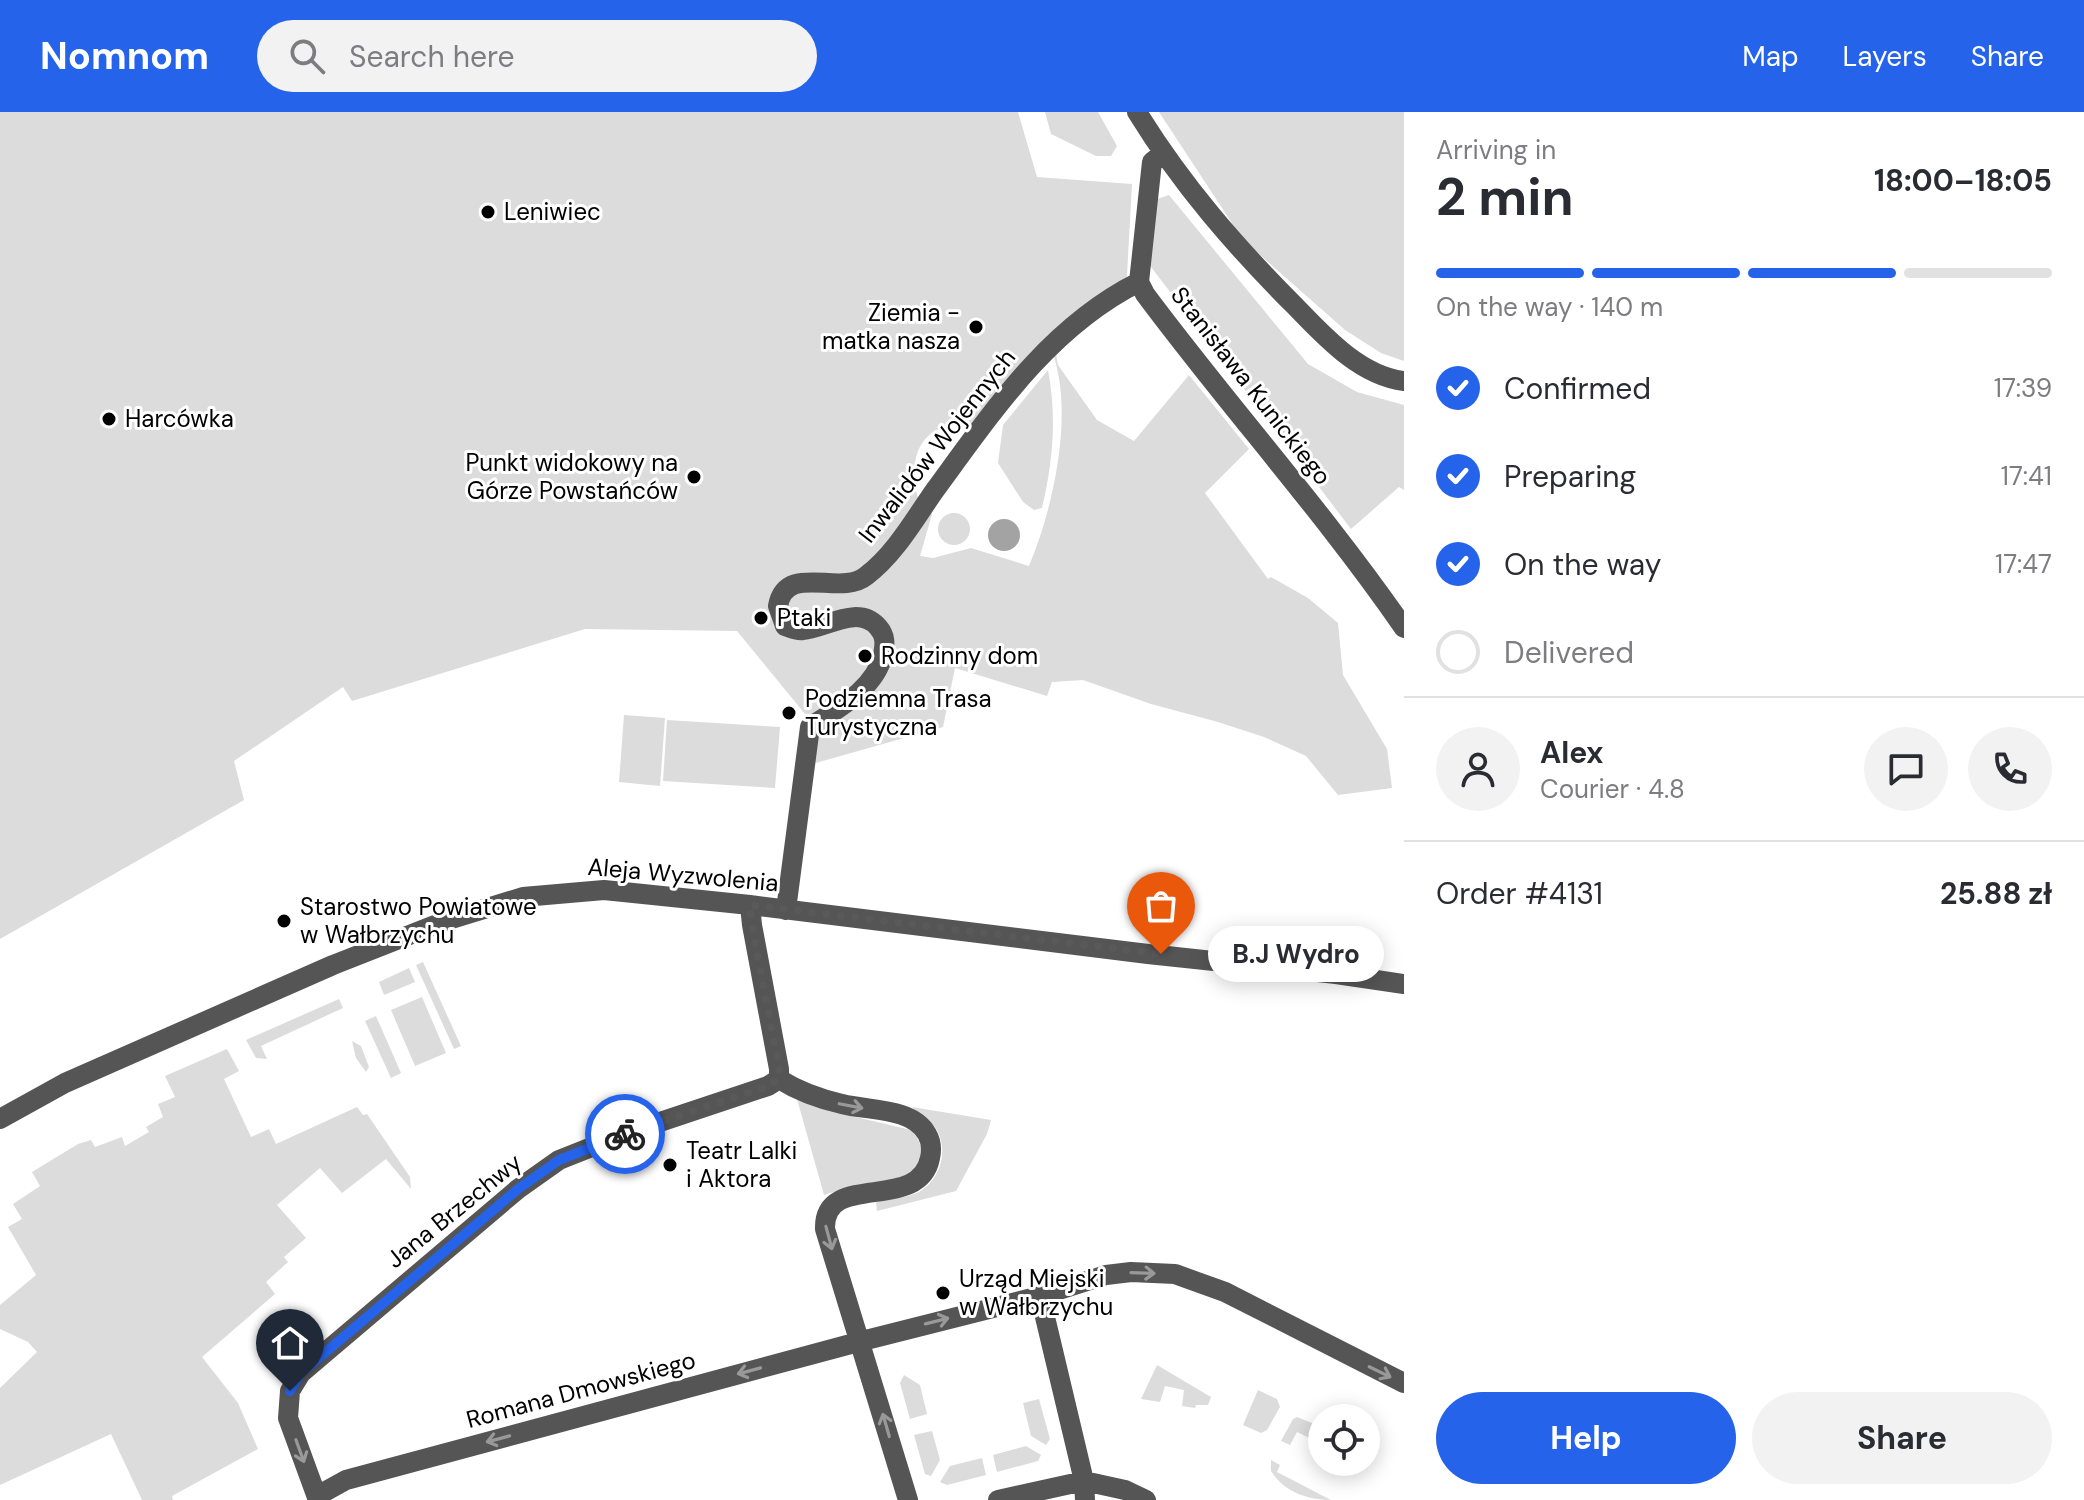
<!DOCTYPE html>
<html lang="en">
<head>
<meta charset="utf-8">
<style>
  body { margin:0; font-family:"DM Sans",sans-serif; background:#f2f2f3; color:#2b2b33; height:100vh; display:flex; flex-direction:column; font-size:30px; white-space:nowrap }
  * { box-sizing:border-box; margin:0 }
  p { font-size:26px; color:#7c7c81 }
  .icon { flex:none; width:44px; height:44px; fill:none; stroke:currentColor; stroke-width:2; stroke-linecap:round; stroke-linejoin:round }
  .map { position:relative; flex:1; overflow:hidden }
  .details { display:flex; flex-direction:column; background:#fff; width:680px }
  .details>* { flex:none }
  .fabs { position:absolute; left:1308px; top:1292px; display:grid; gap:16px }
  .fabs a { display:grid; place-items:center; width:72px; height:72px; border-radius:50%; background:#fff; box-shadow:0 4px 20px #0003; font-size:40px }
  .pin { position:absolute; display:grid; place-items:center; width:68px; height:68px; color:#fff; margin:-82px -34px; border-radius:50% 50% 50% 0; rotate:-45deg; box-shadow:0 0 8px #0007 }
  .pin .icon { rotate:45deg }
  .courier { position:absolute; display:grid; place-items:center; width:80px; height:80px; margin:-40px; border:6px solid #2563eb; border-radius:50%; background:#fff; color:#222; box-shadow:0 2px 10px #0007 }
  .bubble { position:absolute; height:56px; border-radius:28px; background:#fff; box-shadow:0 4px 20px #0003; font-size:26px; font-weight:700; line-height:56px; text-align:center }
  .summary em { font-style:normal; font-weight:700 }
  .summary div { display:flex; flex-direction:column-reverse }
  .summary { display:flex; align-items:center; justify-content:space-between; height:136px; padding:0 32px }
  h1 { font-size:52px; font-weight:700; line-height:60px }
  .bar { display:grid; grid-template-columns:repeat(4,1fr); gap:12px 8px; align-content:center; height:96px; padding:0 32px }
  .bar i { height:10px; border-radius:6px; background:#e1e1e2 }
  .bar .active { background:#2563eb }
  .bar p { grid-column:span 4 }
  .line { display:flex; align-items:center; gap:20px; padding:0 32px; border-top:2px solid #e1e1e2 }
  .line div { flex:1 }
  .round { display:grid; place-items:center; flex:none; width:84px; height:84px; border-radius:42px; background:#f2f2f3 }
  ol { padding:0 32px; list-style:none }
  li { display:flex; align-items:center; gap:24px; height:88px }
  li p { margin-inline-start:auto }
  li .icon { padding:8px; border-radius:50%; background:#2563eb; color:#fff; stroke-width:4 }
  li:last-child { color:#7c7c81 }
  li i { width:44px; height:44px; border:4px solid #e1e1e2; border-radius:50% }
  .button { display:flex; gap:16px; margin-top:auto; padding:16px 32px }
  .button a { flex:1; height:92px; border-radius:48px; background:#2563eb; color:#fff; font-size:32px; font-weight:700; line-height:92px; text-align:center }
  .button a+a { background:#f2f2f3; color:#2b2b33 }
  header { display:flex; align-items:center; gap:48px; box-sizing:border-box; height:112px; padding:0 40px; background:#2563eb; color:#fff }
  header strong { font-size:38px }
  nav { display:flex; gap:44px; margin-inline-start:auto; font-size:28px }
  .search { width:560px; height:72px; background:#f2f2f3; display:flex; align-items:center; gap:20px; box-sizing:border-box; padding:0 28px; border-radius:44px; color:#7c7c81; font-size:30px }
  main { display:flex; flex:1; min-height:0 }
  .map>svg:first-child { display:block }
  .green { fill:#dcdcdc; fill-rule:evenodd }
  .water { fill:#a3a3a3 }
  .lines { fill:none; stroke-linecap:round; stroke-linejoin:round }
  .minor { stroke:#555; stroke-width:20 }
  .oneway { stroke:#999 }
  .done { stroke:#595959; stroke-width:8; stroke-dasharray:0 14.4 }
  .route { stroke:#2563eb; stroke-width:10 }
  .poi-dot { fill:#000; stroke:#fff; stroke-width:3 }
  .labels { text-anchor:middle; stroke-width:6; stroke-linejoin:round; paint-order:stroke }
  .poi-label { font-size:24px; fill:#000; stroke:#fff; text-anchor:start }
  .street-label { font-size:24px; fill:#000; stroke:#fff }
</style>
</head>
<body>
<header>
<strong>Nomnom</strong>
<div class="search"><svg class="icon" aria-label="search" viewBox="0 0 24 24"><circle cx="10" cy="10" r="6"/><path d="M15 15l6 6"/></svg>Search here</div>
<nav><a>Map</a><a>Layers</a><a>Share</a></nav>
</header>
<main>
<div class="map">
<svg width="1404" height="1388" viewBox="0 0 1404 1388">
  <rect width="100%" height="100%" fill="#fff"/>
  <path class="green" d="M0,0h1018l19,65 95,7 -6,110 -71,54 3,17 39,55 37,21 55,-66 60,74 -44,44 63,86 3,-2 37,21 30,25 5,52 44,74 5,39 -54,7 -32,-39 -42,-19 -46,-15 -67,-18 -68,-24 -31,2 -5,14 -92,-28 -12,59 -145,41 7,-54 -68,-83 -152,-2 -233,72 -9,-14 -109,74 10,39 -244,139zM1050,234c26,62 4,160 -21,220l-58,-18 -38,10 -13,-2 12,-42c-12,-9 -16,-17 -17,-32 -5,-46 25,-64 67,-56z
    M1045,0h53l19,34 -6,10h-15l-45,-22z
    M1159,0h245v249l-23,-8 -36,-23 -102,-90z
    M1169,83l139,169 49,28 47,13v85l-5,-3 -48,42 -203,-266 9,-64z
    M1048,258c9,46 5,92 -6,138l-8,2 -11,-8 -25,-39 5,-38z
    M938 417a16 16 0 1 1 32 0a16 16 0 1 1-32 0Z
    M624,603l41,3 -5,68 -41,-4z
    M667,608l113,7 -5,61 -112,-7z
    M423,850l38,84 -7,3 -38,-84z
    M409,856l6,14 -31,13 -5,-13z
    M422,885l24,56 -31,13 -24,-56z
    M339,887l4,9 -82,38 6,13 -11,-1 -10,-18z
    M376,904l25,57 -10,5 -26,-57z
    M352,929l9,5 8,21 -3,5 -10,-14z
    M227,937l12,22 -15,8 27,58 18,-8 7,15 81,-37 6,8 4,-1 43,63 1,12 -25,-30 -44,34 -22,-25 -43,37 29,33 -22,19 4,5 -22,20 9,12 -73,63 36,46 20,46 -86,47 1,4h-31l-31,-66 -111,51v-97l37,-36 -9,-10 -28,-13v-24l36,-30 -28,-48 14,-8 -9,-15 27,-18 -8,-14 46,-28 13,-4 4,7 27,-10 3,9 24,-14 -3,-5 17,-10 -5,-13 17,-7 -10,-21z
    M797,987l46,15 68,16c12,12 16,33 -2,43 -17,10 -63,14 -85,22z
    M912,995l79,13 -4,14 -31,57 -79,20 -1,-9c14,-3 30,-4 43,-10 23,-13 30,-44 16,-65 -7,-9 -17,-13 -23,-20z
    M1157,1253l54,32 -3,8h-12l-1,3 -13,-2 2,-16 -19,-4 -5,16 -19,-3z
    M904,1263l16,10 7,29 -17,5 -10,-36z
    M1258,1278l19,9 3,8 -13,23 -6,3 -18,-8z
    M1039,1287l11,40 -4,6 -15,-9 -8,-33z
    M1297,1305l25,10v17l-25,-12 -7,13 -9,-4 12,-22z
    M932,1319l8,29 -9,16 -6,-2 -11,-39z
    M1026,1334l15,9 -3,6 -41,11 -4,-17z
    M982,1346l4,17 -39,10 -7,-3 10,-16z
    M1271,1348l9,5 -3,7 54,28c-23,0 -47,-8 -60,-29z"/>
  <path class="water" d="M988 423a16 16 0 1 1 32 0a16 16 0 1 1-32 0Z"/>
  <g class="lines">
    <path class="minor" d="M1137,0c45,73 98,134 158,194 29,30 65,70 109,75
      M1163,41l-11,9 -13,120 6,12c84,113 179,218 259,334
      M750,793l2,20 27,144v10
      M786,798l24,-183c27,-18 65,-38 73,-72 2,-11 3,-19 -5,-28 -20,-23 -52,1 -75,3 -7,1 -12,-2 -18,-4l-7,-20c8,-44 62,-9 88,-30 29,-22 48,-56 69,-86 58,-79 114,-163 204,-208
      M779,967c19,12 41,20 63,25 26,7 70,3 85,30 4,7 5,15 3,24 -11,56 -107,12 -105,71l83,271
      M0,1007l65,-36 268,-118 112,-44 78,-24 81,-7 146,15 398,49 188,20 68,10
      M1040,1184l44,185 1,19
      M317,1384l29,-16 516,-139 178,-45 66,-21 25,-3 44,2 50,18 179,91
      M318,1388l-30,-82 2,-27 11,-18 217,-184 41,-29 68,-27 141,-47 11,-7
      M998,1388l86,-19 41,9 21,10"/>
  </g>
  <defs><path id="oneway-shaft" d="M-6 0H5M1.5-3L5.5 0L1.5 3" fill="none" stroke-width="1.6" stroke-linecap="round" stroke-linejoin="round" transform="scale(2)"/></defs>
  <g class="oneway">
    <use href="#oneway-shaft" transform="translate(851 994) rotate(11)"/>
    <use href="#oneway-shaft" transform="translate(829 1126) rotate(75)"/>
    <use href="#oneway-shaft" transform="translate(1143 1161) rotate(2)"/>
    <use href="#oneway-shaft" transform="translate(937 1209) rotate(-14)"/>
    <use href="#oneway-shaft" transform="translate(749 1259) rotate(165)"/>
    <use href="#oneway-shaft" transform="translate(1380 1260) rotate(26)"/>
    <use href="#oneway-shaft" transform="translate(886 1313) rotate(-106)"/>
    <use href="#oneway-shaft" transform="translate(498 1327) rotate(165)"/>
    <use href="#oneway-shaft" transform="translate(300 1339) rotate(70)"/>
  </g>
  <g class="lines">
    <path class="done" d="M625,1022l143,-48 11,-7v-10l-27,-144 -2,-20 411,49"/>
    <path class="route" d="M290,1279l11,-18 217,-184 41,-29 66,-26"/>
  </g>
  <g class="poi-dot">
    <circle cx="488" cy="100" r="8"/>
    <circle cx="976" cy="215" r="8"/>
    <circle cx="109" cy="307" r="8"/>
    <circle cx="694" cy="365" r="8"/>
    <circle cx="761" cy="506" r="8"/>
    <circle cx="865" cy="544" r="8"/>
    <circle cx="789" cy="601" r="8"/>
    <circle cx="284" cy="809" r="8"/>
    <circle cx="670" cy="1053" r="8"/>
    <circle cx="943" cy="1181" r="8"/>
  </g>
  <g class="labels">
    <g class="poi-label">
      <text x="504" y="108">Leniwiec</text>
      <text x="960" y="209" text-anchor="end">Ziemia -<tspan x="960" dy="28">matka nasza</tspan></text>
      <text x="125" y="315">Harcówka</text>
      <text x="678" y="359" text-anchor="end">Punkt widokowy na<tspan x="678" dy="28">Górze Powstańców</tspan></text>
      <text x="777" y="514">Ptaki</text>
      <text x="881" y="552">Rodzinny dom</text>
      <text x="805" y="595">Podziemna Trasa<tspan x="805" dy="28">Turystyczna</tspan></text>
      <text x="300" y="803">Starostwo Powiatowe<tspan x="300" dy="28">w Wałbrzychu</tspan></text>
      <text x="686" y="1047">Teatr Lalki<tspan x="686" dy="28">i Aktora</tspan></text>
      <text x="959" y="1175">Urząd Miejski<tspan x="959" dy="28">w Wałbrzychu</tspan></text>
    </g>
    <g class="street-label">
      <text transform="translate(1251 274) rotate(52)" y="8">Stanisława Kunickiego</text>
      <text transform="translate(937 334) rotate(-52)" y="8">Inwalidów Wojennych</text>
      <text transform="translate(683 763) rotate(5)" y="8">Aleja Wyzwolenia</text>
      <text transform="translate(454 1099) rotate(-39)" y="8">Jana Brzechwy</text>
      <text transform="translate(581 1278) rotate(-15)" y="8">Romana Dmowskiego</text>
    </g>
  </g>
</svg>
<div class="fabs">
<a><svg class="icon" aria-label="locate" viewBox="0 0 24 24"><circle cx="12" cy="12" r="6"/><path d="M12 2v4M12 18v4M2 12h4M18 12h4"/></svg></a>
</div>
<div class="pin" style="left:1161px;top:842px;background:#ea580c"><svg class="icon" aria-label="bag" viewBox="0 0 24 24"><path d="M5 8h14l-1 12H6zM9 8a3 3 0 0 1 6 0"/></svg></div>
<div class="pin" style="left:290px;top:1279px;background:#1f2937"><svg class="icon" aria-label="home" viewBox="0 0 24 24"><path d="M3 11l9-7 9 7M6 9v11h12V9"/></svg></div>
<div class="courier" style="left:625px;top:1022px"><svg class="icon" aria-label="bike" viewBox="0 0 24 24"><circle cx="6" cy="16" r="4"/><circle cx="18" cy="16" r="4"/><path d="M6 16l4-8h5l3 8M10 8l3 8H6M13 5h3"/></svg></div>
<div class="bubble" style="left:1208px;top:814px;width:176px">B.J Wydro</div>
</div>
<section class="details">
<div class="summary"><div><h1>2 min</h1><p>Arriving in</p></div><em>18:00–18:05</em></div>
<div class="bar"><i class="active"></i><i class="active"></i><i class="active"></i><i></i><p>On the way · 140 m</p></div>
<ol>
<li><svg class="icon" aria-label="check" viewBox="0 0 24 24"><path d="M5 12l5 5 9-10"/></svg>Confirmed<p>17:39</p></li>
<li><svg class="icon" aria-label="check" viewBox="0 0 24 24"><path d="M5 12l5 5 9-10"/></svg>Preparing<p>17:41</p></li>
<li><svg class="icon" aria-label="check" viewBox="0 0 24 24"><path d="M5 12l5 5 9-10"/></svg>On the way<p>17:47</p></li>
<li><i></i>Delivered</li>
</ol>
<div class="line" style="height:144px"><a class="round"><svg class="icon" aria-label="person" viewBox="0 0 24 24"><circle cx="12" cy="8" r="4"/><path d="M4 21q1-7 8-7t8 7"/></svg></a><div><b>Alex</b><p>Courier · 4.8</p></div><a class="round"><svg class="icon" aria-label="chat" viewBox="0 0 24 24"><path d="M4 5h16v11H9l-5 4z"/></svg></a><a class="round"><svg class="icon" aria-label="phone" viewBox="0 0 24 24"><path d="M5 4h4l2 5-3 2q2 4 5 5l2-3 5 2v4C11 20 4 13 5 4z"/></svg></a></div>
<div class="line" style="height:104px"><div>Order #4131</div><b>25.88 zł</b></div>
<div class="button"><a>Help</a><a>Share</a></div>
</section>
</main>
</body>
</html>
